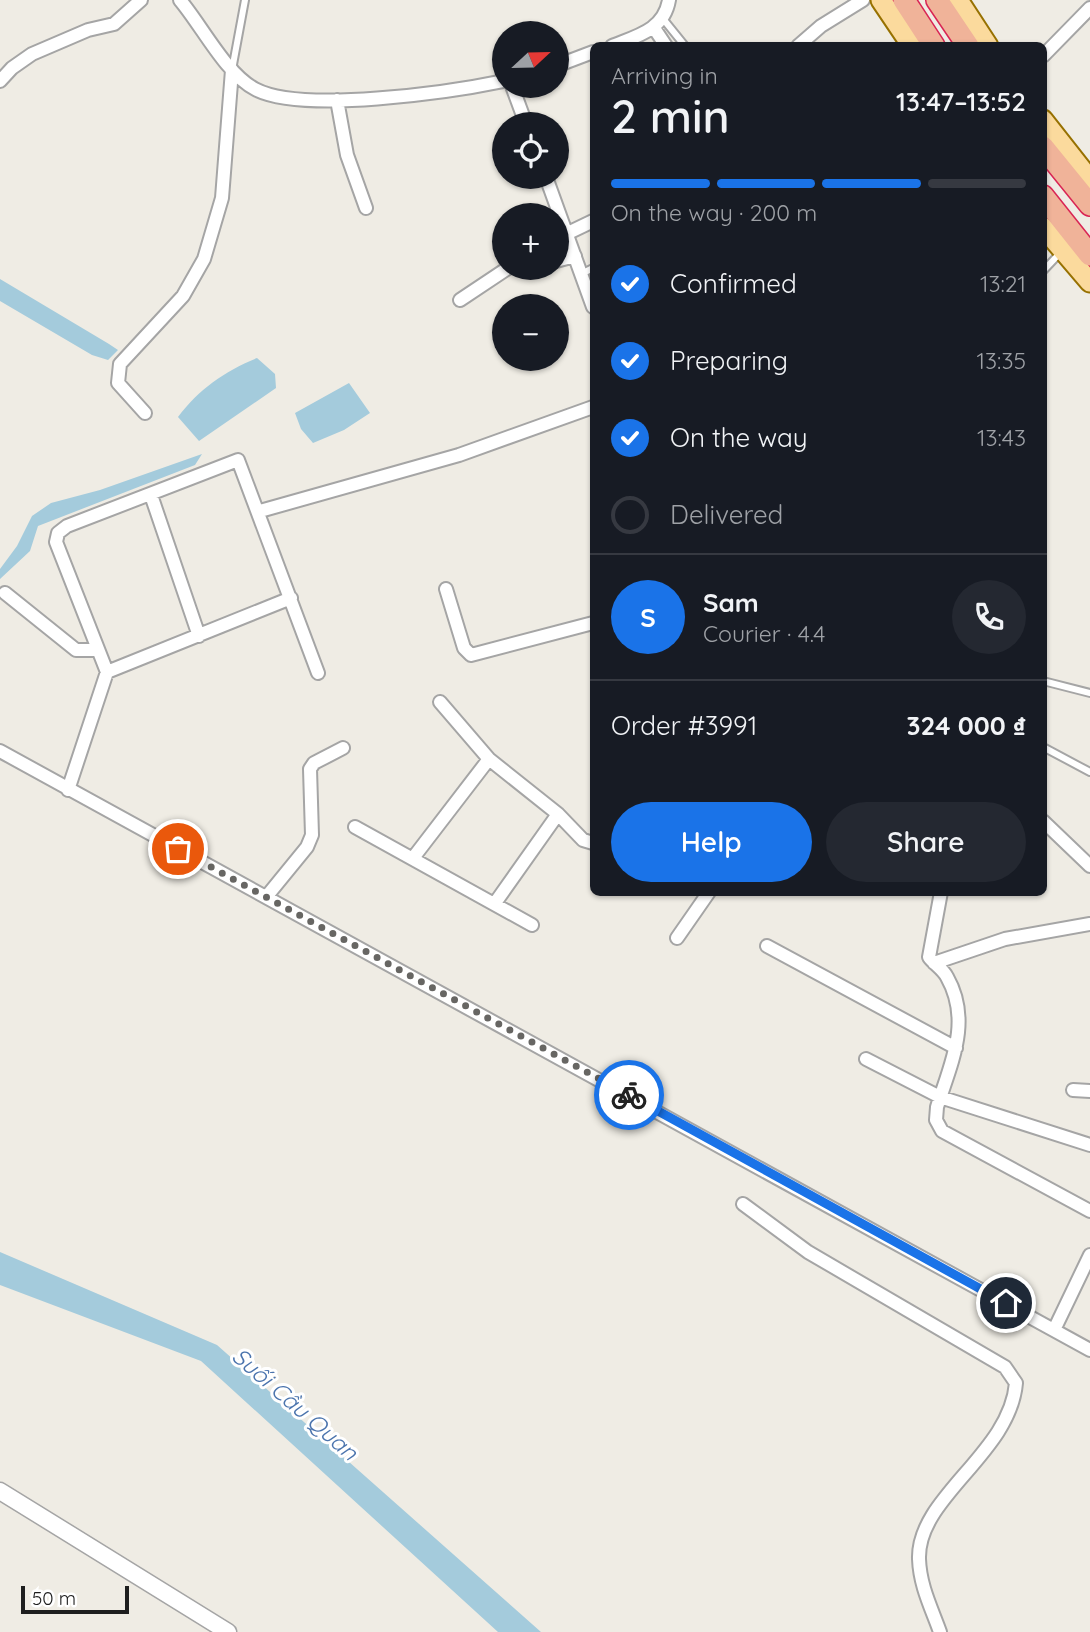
<!DOCTYPE html>
<html lang="en">
<head>
<meta charset="utf-8">
<style>
  body { margin:0; font-family:Quicksand,sans-serif; background:#242831; color:#f1f3f6; height:100vh; display:flex; flex-direction:column; font-size:26px; white-space:nowrap }
  * { box-sizing:border-box; margin:0 }
  p { font-size:23px; color:#9ea1a6 }
  .icon { flex:none; width:38px; height:38px; fill:none; stroke:currentColor; stroke-width:2; stroke-linecap:round; stroke-linejoin:round }
  .map { position:relative; flex:1; overflow:hidden }
  .sheet { position:absolute; left:590px; top:42px; width:457px; height:854px; display:flex; flex-direction:column; background:#171b24; border-radius:10px; box-shadow:0 2px 5px #0004 }
  .sheet>* { flex:none }
  .needle { width:46px; rotate:68deg }
  .controls { position:absolute; left:492px; top:21px; display:grid; gap:14px }
  .controls a { display:grid; place-items:center; width:77px; height:77px; border-radius:50%; background:#171b24; box-shadow:0 2px 5px #0004; font-size:35px }
  .scale { position:absolute; left:21px; bottom:18px; width:108px; box-sizing:border-box; padding-left:7px; border:4px solid #1e1e1e; border-top:0; font-size:19px; line-height:24px; white-space:nowrap; color:#1e1e1e; -webkit-text-stroke:5px #fff; paint-order:stroke }
  .pin { position:absolute; display:grid; place-items:center; width:60px; height:60px; color:#fff; margin:-30px; border:4px solid #fff; border-radius:50%; box-shadow:0 2px 7px #0007 }
  .courier { position:absolute; display:grid; place-items:center; width:70px; height:70px; margin:-35px; border:5px solid #1a73e8; border-radius:50%; background:#fff; color:#222; box-shadow:0 2px 9px #0007 }
  .headline em { font-style:normal; font-weight:600 }
  .headline div { display:flex; flex-direction:column-reverse }
  .headline { display:flex; align-items:center; justify-content:space-between; height:119px; padding:0 21px }
  h1 { font-size:46px; font-weight:600; line-height:52px }
  .bar { display:grid; grid-template-columns:repeat(4,1fr); gap:10px 7px; align-content:center; height:84px; padding:0 21px }
  .bar i { height:9px; border-radius:5px; background:#363941 }
  .bar .on { background:#1a73e8 }
  .bar p { grid-column:span 4 }
  .line { display:flex; align-items:center; gap:18px; padding:0 21px; border-top:2px solid #363941 }
  .line div { flex:1 }
  .round { display:grid; place-items:center; flex:none; width:74px; height:74px; border-radius:37px; background:#242831 }
  ol { padding:0 21px; list-style:none }
  li { display:flex; align-items:center; gap:21px; height:77px }
  li p { margin-inline-start:auto }
  li .icon { padding:7px; border-radius:50%; background:#1a73e8; color:#fff; stroke-width:4 }
  li:last-child { color:#9ea1a6 }
  li i { width:38px; height:38px; border:4px solid #363941; border-radius:50% }
  .primary-button { display:flex; gap:14px; margin-top:auto; padding:14px 21px }
  .primary-button a { flex:1; height:80px; border-radius:42px; background:#1a73e8; color:#fff; font-size:28px; font-weight:600; line-height:80px; text-align:center }
  .primary-button a+a { background:#242831; color:#f1f3f6 }
  .map>svg:first-child { display:block }
  .water { fill:#a4cbdc }
  .lines { fill:none; stroke-linecap:round; stroke-linejoin:round }
  .service-casing { stroke:#a5a5a5; stroke-width:10 }
  .minor-casing { stroke:#a5a5a5; stroke-width:16 }
  .tertiary-casing { stroke:#a5a5a5; stroke-width:19 }
  .primary-casing { stroke:#977101; stroke-width:23 }
  .trunk-casing { stroke:#d92554; stroke-width:24 }
  .service { stroke:#fff; stroke-width:6 }
  .minor { stroke:#fff; stroke-width:12 }
  .tertiary { stroke:#fff; stroke-width:16 }
  .primary { stroke:#fbda9d; stroke-width:19 }
  .trunk { stroke:#f0b399; stroke-width:21 }
  .done { stroke:#676663; stroke-width:7; stroke-dasharray:0 12.6 }
  .route { stroke:#1a73e8; stroke-width:9 }
  .labels { text-anchor:middle; stroke-width:6; stroke-linejoin:round; paint-order:stroke }
  .water-label { font-size:23px; font-style:italic; fill:#4b74ad; stroke:#fff }
</style>
</head>
<body>
<div class="map">
<svg width="1090" height="1632" viewBox="0 0 1090 1632">
  <rect width="100%" height="100%" fill="#efece4"/>
  <path class="water" d="M0,279l109,65 9,6 -10,10 -16,-5 -92,-54z
    M257,358l18,16 1,14 -77,53 -21,-24c21,-28 47,-46 79,-59z
    M349,383l21,30 -26,17 -31,13 -12,-14 -6,-16z
    M202,454l-7,11 -157,61 -8,25 -30,28v-10l17,-23 15,-30 19,-13 49,-13z
    M0,1252l217,93 324,287h-43l-297,-271 -201,-76z"/>
  <g class="lines">
    <g class="service-casing">
      <path id="service" d="M664,20l21,26
        M232,70l13,-70
        M1043,271l18,-19
        M581,274l12,-6
        M1043,681l47,12
        M1043,747l47,25"/>
    </g>
    <g class="minor-casing">
      <path id="minor" d="M180,0c22,26 46,74 75,89 47,25 196,3 249,-8
        M654,28l12,18
        M612,46c25,-10 52,-16 57,-46
        M798,46l23,-20 42,-26
        M1043,56l47,-48
        M556,66l37,-14
        M0,81l12,-13 20,-14 56,-24 26,-6 27,-24
        M512,86l14,38
        M337,100l10,55 19,53
        M546,177l47,130
        M566,234l27,-13
        M556,261l19,-5
        M460,300l48,-32
        M145,413l-27,-30 2,-19 63,-68 21,-37 18,-61 10,-128
        M151,495l48,141
        M260,511l199,-56 134,-48
        M446,589l18,59 7,7 122,-32
        M5,593l71,57h22
        M107,672l184,-74
        M440,702l49,57 69,55 25,26 10,3
        M0,751l1090,599
        M68,790l39,-118 -51,-130 2,-9 9,-7 171,-66 80,213
        M1043,821l47,45
        M355,827l177,98
        M413,858l76,-99
        M941,892l-12,65c5,7 14,12 18,20 25,44 4,86 -10,130l-1,13 6,11 148,80
        M267,896l40,-49 5,-12 -2,-66 4,-6 29,-15
        M495,903l63,-89
        M677,938l32,-46
        M767,946l189,102
        M934,963l71,-24 85,-15
        M866,1059l74,38 150,48
        M1073,1090l17,1
        M743,1204l65,48 197,115 11,16c-6,71 -99,114 -97,176 1,27 12,48 21,73
        M1054,1330l36,-75"/>
    </g>
    <g class="tertiary-casing">
      <path id="tertiary" d="M0,1491l228,141"/>
    </g>
    <g class="primary-casing">
      <path id="primary" d="M881,0l31,46
        M958,0l30,46
        M1043,120l47,60
        M1043,227l47,55"/>
    </g>
    <g class="trunk-casing">
      <path id="trunk" d="M904,0l30,46
        M937,0l31,46
        M1043,147l47,58
        M1043,196l47,59"/>
    </g>
    <use href="#service" class="service"/>
    <use href="#minor" class="minor"/>
    <use href="#tertiary" class="tertiary"/>
    <use href="#primary" class="primary"/>
    <use href="#trunk" class="trunk"/>
  </g>
  <g class="lines">
    <path class="done" d="M178,849l451,246"/>
    <path class="route" d="M629,1095l377,208"/>
  </g>
  <g class="labels">
    <g class="water-label">
      <text transform="translate(295 1404) rotate(41)" y="8">Suối Cầu Quan</text>
    </g>
  </g>
</svg>
<div class="controls">
<a><svg class="needle" viewBox="-14 -14 28 28"><path d="M0-13l5 13h-10z" fill="#e53935"/><path d="M0 13l5-13h-10z" fill="#9ea1a6"/></svg></a>
<a><svg class="icon" aria-label="locate" viewBox="0 0 24 24"><circle cx="12" cy="12" r="6"/><path d="M12 2v4M12 18v4M2 12h4M18 12h4"/></svg></a>
<a>+</a>
<a>−</a>
</div>
<div class="scale">50 m</div>
<div class="pin" style="left:178px;top:849px;background:#ea580c"><svg class="icon" aria-label="bag" viewBox="0 0 24 24"><path d="M5 8h14l-1 12H6zM9 8a3 3 0 0 1 6 0"/></svg></div>
<div class="pin" style="left:1006px;top:1303px;background:#1f2937"><svg class="icon" aria-label="home" viewBox="0 0 24 24"><path d="M3 11l9-7 9 7M6 9v11h12V9"/></svg></div>
<div class="courier" style="left:629px;top:1095px"><svg class="icon" aria-label="bike" viewBox="0 0 24 24"><circle cx="6" cy="16" r="4"/><circle cx="18" cy="16" r="4"/><path d="M6 16l4-8h5l3 8M10 8l3 8H6M13 5h3"/></svg></div>
<section class="sheet">
<div class="headline"><div><h1>2 min</h1><p>Arriving in</p></div><em>13:47–13:52</em></div>
<div class="bar"><i class="on"></i><i class="on"></i><i class="on"></i><i></i><p>On the way · 200 m</p></div>
<ol>
<li><svg class="icon" aria-label="check" viewBox="0 0 24 24"><path d="M5 12l5 5 9-10"/></svg>Confirmed<p>13:21</p></li>
<li><svg class="icon" aria-label="check" viewBox="0 0 24 24"><path d="M5 12l5 5 9-10"/></svg>Preparing<p>13:35</p></li>
<li><svg class="icon" aria-label="check" viewBox="0 0 24 24"><path d="M5 12l5 5 9-10"/></svg>On the way<p>13:43</p></li>
<li><i></i>Delivered</li>
</ol>
<div class="line" style="height:126px"><b class="round" style="background:#1a73e8;color:#fff">S</b><div><b>Sam</b><p>Courier · 4.4</p></div><a class="round"><svg class="icon" aria-label="phone" viewBox="0 0 24 24"><path d="M5 4h4l2 5-3 2q2 4 5 5l2-3 5 2v4C11 20 4 13 5 4z"/></svg></a></div>
<div class="line" style="height:91px"><div>Order #3991</div><b>324 000 ₫</b></div>
<div class="primary-button"><a>Help</a><a>Share</a></div>
</section>
</div>
</body>
</html>
